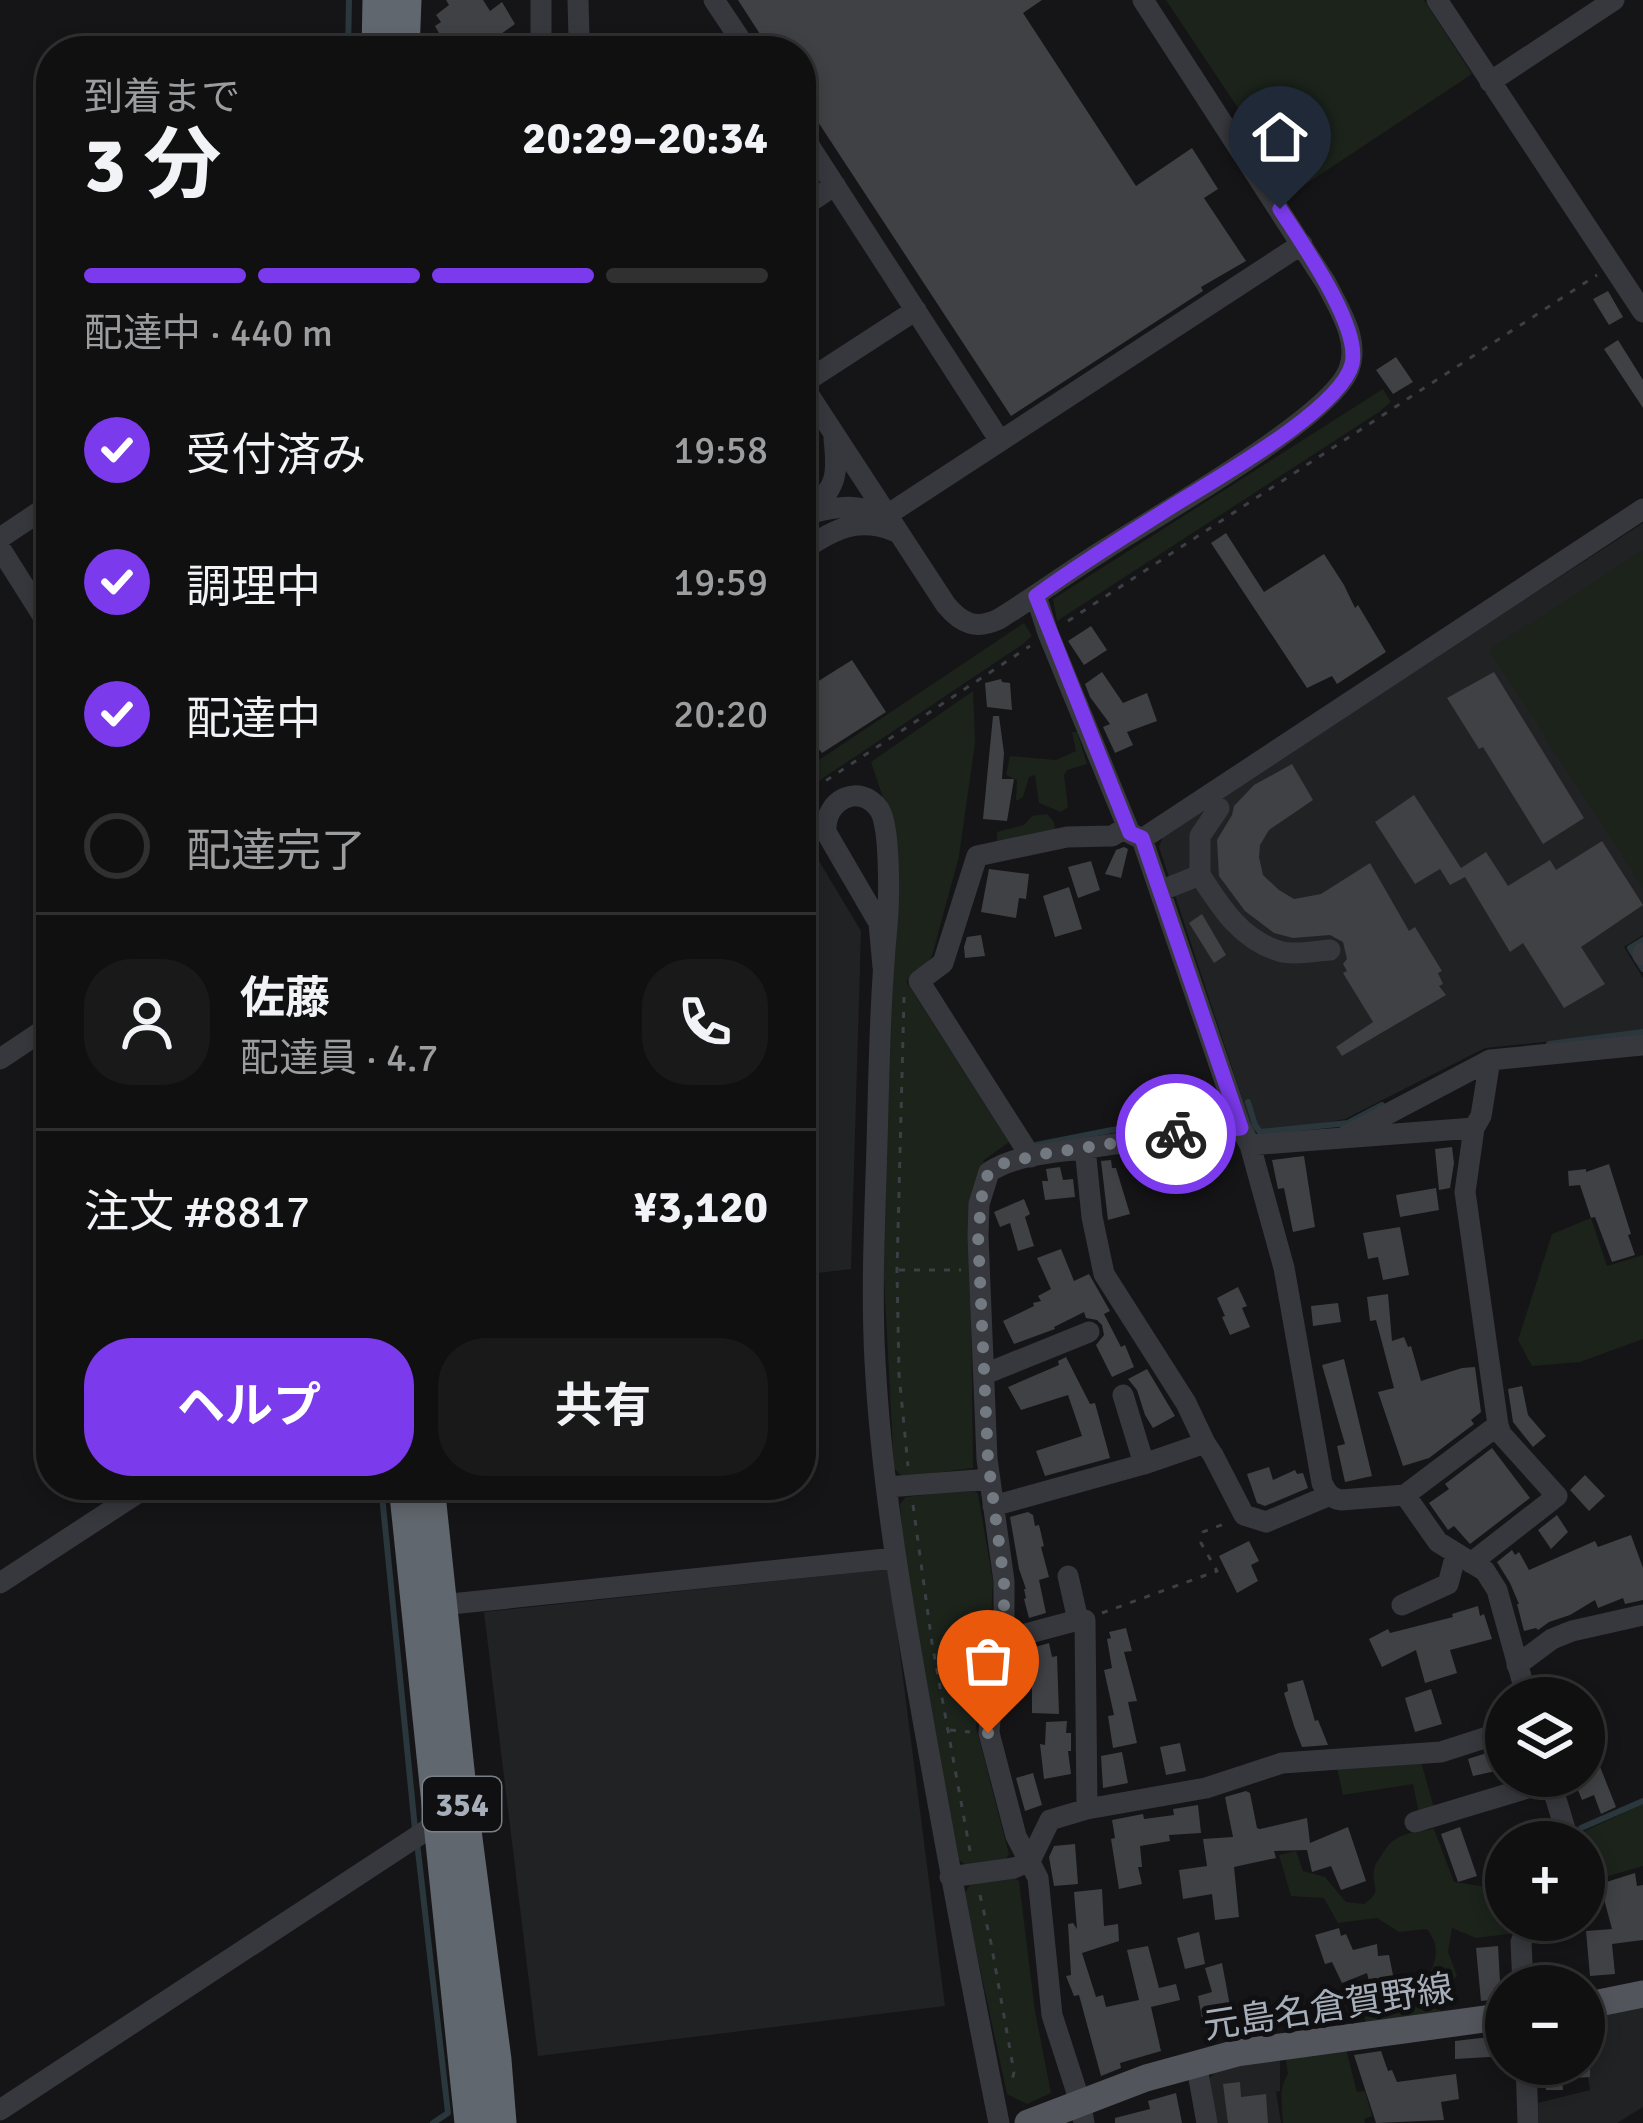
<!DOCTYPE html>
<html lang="ja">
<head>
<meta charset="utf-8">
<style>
  body { margin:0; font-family:Signika,"Noto Sans JP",sans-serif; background:#19191a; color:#f1f3f6; height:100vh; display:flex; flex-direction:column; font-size:45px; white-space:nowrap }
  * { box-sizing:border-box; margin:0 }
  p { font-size:39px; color:#9c9d9f }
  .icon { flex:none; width:66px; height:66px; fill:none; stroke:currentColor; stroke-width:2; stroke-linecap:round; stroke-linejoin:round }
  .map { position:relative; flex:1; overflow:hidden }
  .panel { position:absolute; left:36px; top:36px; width:780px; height:1464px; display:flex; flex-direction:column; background:#101011; border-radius:48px; box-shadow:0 6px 18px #0003,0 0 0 3px #303031 }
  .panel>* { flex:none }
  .tools { position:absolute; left:1485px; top:1677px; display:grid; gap:24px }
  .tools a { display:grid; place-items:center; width:120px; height:120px; border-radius:50%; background:#101011; box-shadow:0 6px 18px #0003,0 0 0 3px #303031; font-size:60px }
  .pin { position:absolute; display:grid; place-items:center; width:102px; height:102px; color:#fff; margin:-123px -51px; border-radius:50% 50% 50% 0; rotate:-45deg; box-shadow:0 0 12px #0007 }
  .pin .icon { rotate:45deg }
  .courier { position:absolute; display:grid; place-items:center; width:120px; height:120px; margin:-60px; border:9px solid #7c3aed; border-radius:50%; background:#fff; color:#222; box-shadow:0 3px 15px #0007 }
  .summary em { font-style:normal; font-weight:700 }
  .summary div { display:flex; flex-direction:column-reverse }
  .summary { display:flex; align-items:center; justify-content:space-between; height:204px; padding:0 48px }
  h1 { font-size:78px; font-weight:700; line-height:90px }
  .bar { display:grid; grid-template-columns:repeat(4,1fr); gap:18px 12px; align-content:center; height:144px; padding:0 48px }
  .bar i { height:15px; border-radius:9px; background:#303031 }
  .bar .on { background:#7c3aed }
  .bar p { grid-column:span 4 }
  .line { display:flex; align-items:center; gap:30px; padding:0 48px; border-top:3px solid #303031 }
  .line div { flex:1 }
  .round { display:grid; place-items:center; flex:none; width:126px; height:126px; border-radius:48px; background:#19191a }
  ol { padding:0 48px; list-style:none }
  li { display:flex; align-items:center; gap:36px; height:132px }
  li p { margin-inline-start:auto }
  li .icon { padding:12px; border-radius:50%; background:#7c3aed; color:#fff; stroke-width:4 }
  li:last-child { color:#9c9d9f }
  li i { width:66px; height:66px; border:6px solid #303031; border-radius:50% }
  .cta { display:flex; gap:24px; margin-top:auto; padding:24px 48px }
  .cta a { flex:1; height:138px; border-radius:48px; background:#7c3aed; color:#fff; font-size:48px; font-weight:700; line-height:138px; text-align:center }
  .cta a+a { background:#19191a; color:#f1f3f6 }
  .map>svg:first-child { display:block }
  .built { fill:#212224 }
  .green { fill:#1b231b }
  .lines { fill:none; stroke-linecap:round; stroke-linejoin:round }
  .stream { stroke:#2a373c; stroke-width:6 }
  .building { fill:#3f4145 }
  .path { stroke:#3c3f44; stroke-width:3; stroke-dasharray:6 9; stroke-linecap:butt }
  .minor { stroke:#36383d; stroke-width:21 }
  .major { stroke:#52555c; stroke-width:27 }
  .highway { stroke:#61676e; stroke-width:33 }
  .done { stroke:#737980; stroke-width:12; stroke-dasharray:0 21.6 }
  .route { stroke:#7c3aed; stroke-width:15 }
  .labels { text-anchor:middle; stroke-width:10; stroke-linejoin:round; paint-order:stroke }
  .shield { fill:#101012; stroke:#797f87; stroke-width:3 }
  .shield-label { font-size:33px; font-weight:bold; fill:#a6afb9 }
  .street-label { font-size:36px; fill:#a6afb9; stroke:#101012 }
</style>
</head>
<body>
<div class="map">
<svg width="1643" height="2123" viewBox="0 0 1643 2123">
  <rect width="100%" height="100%" fill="#151517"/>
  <path class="built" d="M1643,523v412l-19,12 19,31v54l-158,16 -140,71 -86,16 -7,-7 -93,-281 5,-13z
    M801,831l60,100 -10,338 -50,6z
    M889,1569l56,437 -407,50 -54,-444z
    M1643,2005v102l-26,16h-78l-1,-20 52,-13 -6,-38v-19l7,-4 -2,-13z
    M1280,2057v34l-4,1 5,31h-70l-6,-40 9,-10 25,-8z"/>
  <path class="green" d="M1166,0h258l48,74 -178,118z
    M1383,389l8,13 -12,10 -322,209 -4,-22z
    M1642,551l1,2v335l-154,-238z
    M1024,623l8,13 -9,8 -222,149v-21z
    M973,691l2,52 -16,113 -27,100 -7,10 -19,15 103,161 -25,18 -14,38 3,270 -70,9 -9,-9 -11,-209 9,-435 -21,-62z
    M1072,732h5l10,32 -20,6 -3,5 4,32 -7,5 -22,-9 -4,-28 -6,2 -6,20 -7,4 1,-21 -11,-5 4,-19 46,4 20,-9z
    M1047,814l7,8 2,13 -59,10v-13l27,-7 8,-9z
    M1591,1218l16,48 36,-11v84l-63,23 -48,4 -14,-26 34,-106z
    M973,1489l5,5 15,87 -3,54 -10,19 -4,73 33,127 -3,5 -38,8 -10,-8 -54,-293 -4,-62 6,-7z
    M1420,1758l14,50 -15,5 -6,-29 -70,11 -6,-27z
    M1643,1804v62l-49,14 -7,-27 3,-7 -7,-14z
    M1434,1829l20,53 33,5v-17l19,-2v52h9l1,13 -40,5 -24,-10 -4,24 9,24 -16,16 -1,31 -74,6 -3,-33 68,-25c7,-17 7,-27 -4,-42l-28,3 -22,-14 -39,5 -14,-25 -33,-2 -12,-41 17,-4 7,20 22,6 21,25 18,2c20,-14 7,-17 10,-34 1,-7 6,-12 9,-17 11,-20 30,-21 51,-24z
    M1009,1875l10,6 16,130 16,82 -24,11 -20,-10 -43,-200 6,-9z
    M1346,2049l11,43 8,-1 7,25 -8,3 1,4h-82c-1,-17 -5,-34 5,-49l-3,-19z"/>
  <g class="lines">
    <path class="stream" d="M348,51l1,-51
      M1643,940l-13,8 13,21
      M1549,1044l94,-12
      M1248,1102l7,23 5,7 88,-9 34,-18
      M1036,1145l76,-15 104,-12 7,-6
      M381,1485l34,344
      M1581,1828l62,-27
      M417,1842l31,271 -15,10"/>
  </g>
  <path class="building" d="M446,0h37l7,11 12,-9 13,22 -21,15 8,12h-53l-14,-25 6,-4 -5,-7 13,-10z
    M738,0h304l-19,13 113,173 56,-38 26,41 -14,9 42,63 -45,26 2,4 -192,125 -210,-320v-45h-30z
    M1608,291l15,26 -14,8 -16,-26z
    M1618,340l25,40v28l-39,-59z
    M1396,357l17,25 -20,12 -17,-24z
    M1226,533l38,59 60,-38 20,31 11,23 3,-3 28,47 -49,32 -5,-8 -25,12 -96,-145z
    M1091,626l16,24 -23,15 -16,-24z
    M852,660l34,52 -64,41 -5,-6 -16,10v-65z
    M1102,672l21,31 24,-10 10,28 -30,11 6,13 -18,8 -12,-26 7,-3 -20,-27 -5,-13z
    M1494,672l90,146 -41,26 -60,-97 -4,2 -32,-51z
    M1001,679l1,3 8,1 2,27 -25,-3 -2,-24z
    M993,716h6l5,37 -2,26h12l-7,42 -24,-2z
    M1292,764l21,36 -44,30 -9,15 -1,12 4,18 16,15 15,9 27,-5 49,-31 39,68 6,-4 27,44 -4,2 5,11 -4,2 7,9 -104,61 -6,-9 37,-25 -30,-49 4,-2 -4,-7 4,-5 -4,-17 -13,-7 -37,3 -19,-5 -29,-22 -26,-35 -2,-36 15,-25 2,-9 20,-21z
    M1414,795l47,73 25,-16 22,34 42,-26 6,10 46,-29 41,64 -62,42 24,37 -41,24 -41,-65 -13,9 -45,-75 -15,8 -10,-16 -25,15 -40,-62z
    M1124,847l4,2 -7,29 -16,-4 11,-24z
    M1091,861l9,29 -22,8 -10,-31z
    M989,869l40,5 -3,25 -7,-1 -3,20 -35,-6z
    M1069,887l13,42 -27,8 -12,-41z
    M1202,914l24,41 -12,8 -25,-40z
    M981,935l4,21 -20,2 -1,-11 3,-10z
    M1452,1147l2,16 -4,25 -11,2 -4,-41z
    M1304,1156l11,71 -22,5 -9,-44 -6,1 -6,-29z
    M1111,1160l1,8h4l14,46 -22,6 -7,-59z
    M1609,1164l22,70 -3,1 7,20 -23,7 -17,-45 -4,1 -11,-33 -11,1 -1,-15 18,-2v3z
    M1060,1167l3,13 10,-1 2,18 -30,3 -3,-19h6l-2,-12z
    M1436,1188l3,22 -39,7 -4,-22z
    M1024,1199l6,15 -5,3 9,29 -16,5 -8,-28 -10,4 -6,-15z
    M1400,1227l9,48 -26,5 -5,-23 -10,2 -5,-26z
    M1061,1249l13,32 15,-7 21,37 -6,3 17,33 4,-2 9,22 -22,10 -16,-32 8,-10 -2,-10 -5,-5 -11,-2 -2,-6 -30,15 1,2 -41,15 -11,-23 31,-15 -1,-3 8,-2 -3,-5 13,-7 -14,-31z
    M1238,1287l9,19 -5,2 8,19 -20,8 -8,-18 3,-1 -8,-18z
    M1388,1294l4,47 12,-4 4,10 3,-1 10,35 41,-13 13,-1 6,45 -10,8 3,4 -45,34 -26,8 -25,-74 16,-4 -18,-68 -6,1 -3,-24z
    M1338,1303l3,19 -28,4 -2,-20z
    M1066,1357l24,47 5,-1 15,55 -65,18 -9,-25 46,-15 -14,-41 -47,15 -13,-23 51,-22 -1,-4z
    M1344,1359l28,117 -27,6 -8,-36 8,-2 -23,-79z
    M1147,1369l28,47 -22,12 -8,-13 -8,-25 -9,-11z
    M1522,1386l6,29 18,21 -13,11 -20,-25 -5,-33z
    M1492,1448l38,50 -60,46 -16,-18 -6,4 -19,-27 20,-14 -4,-5z
    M1269,1467l4,13 22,-10 2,4 6,-1 5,15 -43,18 -8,-3 -10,-29z
    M1585,1475l20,21 -16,15 -19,-21z
    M1028,1512l5,3 2,11 4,-1 5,21 -3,1 8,30 -10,3 7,33 -17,5 -5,-19 2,-1 -2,-9h2l-7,-20 -9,-52z
    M1557,1515l11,17 -17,17 -13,-19z
    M1631,1535l12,33v32l-18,4 -2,-6 -25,10 -3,-8 -25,15 -21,7 -11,8 -2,-2 -12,3 -7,-27h2l-9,-21 -13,-21 15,-12 3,5 4,-3 10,18 66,-29 3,6z
    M1249,1541l10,20 -8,4 7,16 -21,12 -18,-37z
    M1478,1606l2,10 4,-2 8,25 -42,11 7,23 -32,10 -9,-33 -34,17 -13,-28 19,-10 2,4 63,-16 -1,-3z
    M1126,1628l6,23 -8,1 13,49 -9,1 9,41 -24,5 -5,-32 6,-1 -10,-45 8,-2 -5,-29 4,-1 -2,-6z
    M1049,1643l3,14 5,-1 2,58 -27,-1v-39l-4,-25z
    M1303,1680l12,41 3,-1 10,25 -26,2 -8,-21 -10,-33 4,-2 -1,-7z
    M1560,1680l8,18h-26l-2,-9z
    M1431,1689l11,35 -27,8 -10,-34z
    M1067,1721l-1,12h5v18h-3l3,23 -27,5 -4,-35 5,1 1,-23z
    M1180,1743l6,28 -20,4 -6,-28z
    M1499,1749l6,20 -32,7 -5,-17z
    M1122,1752l6,31 -25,5 -2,-32z
    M1597,1759l19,48 -15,7 -7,-19 -12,5 -10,-24h12v-13z
    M1033,1773l9,32 -17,6 -9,-33z
    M1246,1791l4,2 7,35 3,1 47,-11 3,25 38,-16 18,54 -25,9 -10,-24 -19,6 -5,-22 -33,1 2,7 -42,9 5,50 -24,3 -3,-26 -29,5 -4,-29 28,-4 -4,-27 30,-2 -8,-40z
    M1198,1805l3,28 -32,2 1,6 -30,5 2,21h-4l4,17 -23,5 -8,-50 4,-1 -3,-18 31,-6 1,5 30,-4 -1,-6z
    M1460,1827l17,49 -19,6 -17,-48z
    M1075,1844l3,40 -24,2 -5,-29 5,-11z
    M1635,1873l2,13 6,-1v55l-31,4 3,30 -25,2 -4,-45 26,-2 -12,-45z
    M1102,1889l2,37 14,-2 1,17 -37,12 14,44 7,-2 3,12 33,-7 -12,-50 21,-4 11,42 17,-4 4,16 -29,7 10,44 -41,12 1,5 -20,8 -22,-81 -5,1 -8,-20 5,-1 -3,-51 5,-1 4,6 -3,-37z
    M1339,1928l2,8 5,-2 7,16 24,-6 1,12 11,-1 5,25 -24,6 -3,-13 -25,10 -10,-21 -7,2 -10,-29z
    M1199,1932l6,32 -20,5 -8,-31z
    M1498,1946l3,53 -20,2 -5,-53z
    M1222,1963l11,59 -29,7 -6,-33 14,-4 -7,-24z
    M1506,2035v21l-51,3v-18z
    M1381,2051l7,20 4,-1 5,12 59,-8 3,25 -18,3 3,18 -68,3 -22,-68z
    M1545,2064l45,4v9l-28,2 1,11h-17z
    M1240,2082l1,15 25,-3 2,29h-40l-5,-39z
    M1176,2093l6,30h-67v-5l35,-9 -2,-8z"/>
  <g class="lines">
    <path class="path" d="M1068,621l529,-346
      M801,797l229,-151
      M904,997l-7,273 2,104 9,92
      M899,1270h62
      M913,1505l19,138 38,208
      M1102,1613l115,-42 -16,-28 2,-11 21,-8
      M950,1730l20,2
      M980,1895l11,48 23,129 -2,8"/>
    <path class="minor" d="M578,0l1,38 6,13
      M714,0l34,51
      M1437,0l206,312
      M541,51v-51
      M1490,82l124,-82
      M801,133l199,308
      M801,208l34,-23
      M801,383l145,222c16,19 30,25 53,14 37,-23 71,-48 108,-71 49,-32 225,-131 242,-179 11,-29 -10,-60 -23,-86l-183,-283
      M802,384l114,-74
      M811,512c26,-28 27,-36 23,-73
      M811,513c31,-8 46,-8 76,2l415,-271
      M0,538l51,-34
      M0,548l51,81
      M801,551c32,-21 56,-35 93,-20
      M1036,596l12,37 82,200 12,6 99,289 9,17 34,123 38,215c5,10 8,15 19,17l64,-5 33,47 47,29 12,19 30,108
      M1142,839l501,-330
      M1200,875c21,33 42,66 82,77 14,3 33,-1 48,-2
      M1160,891l40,-16v-39l19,-28
      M1643,953v2
      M883,967l-4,-44 -53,-91c-2,-32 33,-50 53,-23 12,17 10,95 8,117 -7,72 -8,145 -10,218 -2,72 -6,145 -2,217 6,115 25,229 45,342 25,141 51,280 79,420
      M0,1059l51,-34
      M1344,1137l146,-77 153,-15
      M1250,1145l224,-17
      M1085,1148l7,69 12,57 82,129 19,40
      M1031,1157l-112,-176 24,-18 34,-107 90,-19 45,-1 15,-9
      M985,1374l104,-42
      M1144,1464l61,-21 8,12 31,60 22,7 64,-27
      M887,1487l103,-8
      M1405,1495l93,-70
      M993,1506l151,-42 -21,-69
      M1471,1563l86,-67 -56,-62 -3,-9 -33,-233 9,-64 7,-12 9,-56
      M0,1583l150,-98
      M441,1605l454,-47
      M1402,1605l46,-21 8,-30
      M1085,1620l2,189
      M996,1642l82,-22 -10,-44
      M1517,1665l35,-26 20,-8 71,-16
      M1549,1776l20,66
      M1415,1822l136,-41
      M950,1877l64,-9 16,-7 20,-41 37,-11 119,-21 76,-25 159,-11 65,-21
      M1523,1986l-2,-44 10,-22
      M1196,2062l11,61
      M1526,2064l2,59
      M0,2110l439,-288
      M1084,2123l-4,-21 -28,-87 -14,-137 -22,-42 -27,-103 7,-91 8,-20v-41l-17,-122 -9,-223 1,-32 10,-32c26,-17 62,-19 92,-23 53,-8 106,-16 160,-21"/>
    <path class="major" d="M1584,2006l59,-12
      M1028,2123l118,-45 91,-25 269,-37"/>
    <path class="highway" d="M378,51l1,-51
      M403,51l2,-51
      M405,1485l66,638
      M428,1485l34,323 33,252 5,63"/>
  </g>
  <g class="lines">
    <path class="done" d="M988,1733l8,-91 8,-20v-41l-16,-121 -10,-225 5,-49 6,-14 12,-8 41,-10 134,-20"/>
    <path class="route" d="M1176,1134l65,-6 -99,-290 -12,-5 -94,-237c42,-31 86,-58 130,-86 42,-27 174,-99 186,-146 9,-38 -51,-122 -72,-155"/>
  </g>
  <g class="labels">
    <rect class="shield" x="423" y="1777" width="78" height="54" rx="9"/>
    <g class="shield-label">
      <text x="462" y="1816">354</text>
    </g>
    <g class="street-label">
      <text transform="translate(1328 2006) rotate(-9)" y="13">元島名倉賀野線</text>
    </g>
  </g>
</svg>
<div class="tools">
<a><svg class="icon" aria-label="layers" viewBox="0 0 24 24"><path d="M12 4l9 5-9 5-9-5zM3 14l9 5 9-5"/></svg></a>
<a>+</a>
<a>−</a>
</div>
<div class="pin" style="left:988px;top:1733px;background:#ea580c"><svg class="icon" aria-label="bag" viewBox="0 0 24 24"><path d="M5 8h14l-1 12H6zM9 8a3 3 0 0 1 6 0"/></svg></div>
<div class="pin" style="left:1280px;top:209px;background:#1f2937"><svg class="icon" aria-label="home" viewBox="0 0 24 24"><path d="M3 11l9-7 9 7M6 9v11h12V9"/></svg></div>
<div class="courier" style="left:1176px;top:1134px"><svg class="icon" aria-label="bike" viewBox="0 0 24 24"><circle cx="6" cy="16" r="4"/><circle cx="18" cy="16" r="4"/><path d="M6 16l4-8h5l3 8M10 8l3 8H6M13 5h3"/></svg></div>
<section class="panel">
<div class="summary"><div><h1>3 分</h1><p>到着まで</p></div><em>20:29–20:34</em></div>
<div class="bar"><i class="on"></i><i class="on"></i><i class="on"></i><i></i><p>配達中 · 440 m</p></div>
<ol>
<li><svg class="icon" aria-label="check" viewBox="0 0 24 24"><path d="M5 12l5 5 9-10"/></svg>受付済み<p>19:58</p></li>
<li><svg class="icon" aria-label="check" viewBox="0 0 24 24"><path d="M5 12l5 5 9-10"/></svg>調理中<p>19:59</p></li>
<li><svg class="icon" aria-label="check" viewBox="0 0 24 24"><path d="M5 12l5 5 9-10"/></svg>配達中<p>20:20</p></li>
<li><i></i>配達完了</li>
</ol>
<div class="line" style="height:216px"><a class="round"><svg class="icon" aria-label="person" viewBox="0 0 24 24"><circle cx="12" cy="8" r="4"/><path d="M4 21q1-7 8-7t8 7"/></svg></a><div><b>佐藤</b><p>配達員 · 4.7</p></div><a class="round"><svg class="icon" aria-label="phone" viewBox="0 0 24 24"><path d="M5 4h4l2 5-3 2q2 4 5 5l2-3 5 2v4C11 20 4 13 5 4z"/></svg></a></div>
<div class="line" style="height:156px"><div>注文 #8817</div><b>¥3,120</b></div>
<div class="cta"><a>ヘルプ</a><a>共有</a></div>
</section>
</div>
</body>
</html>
